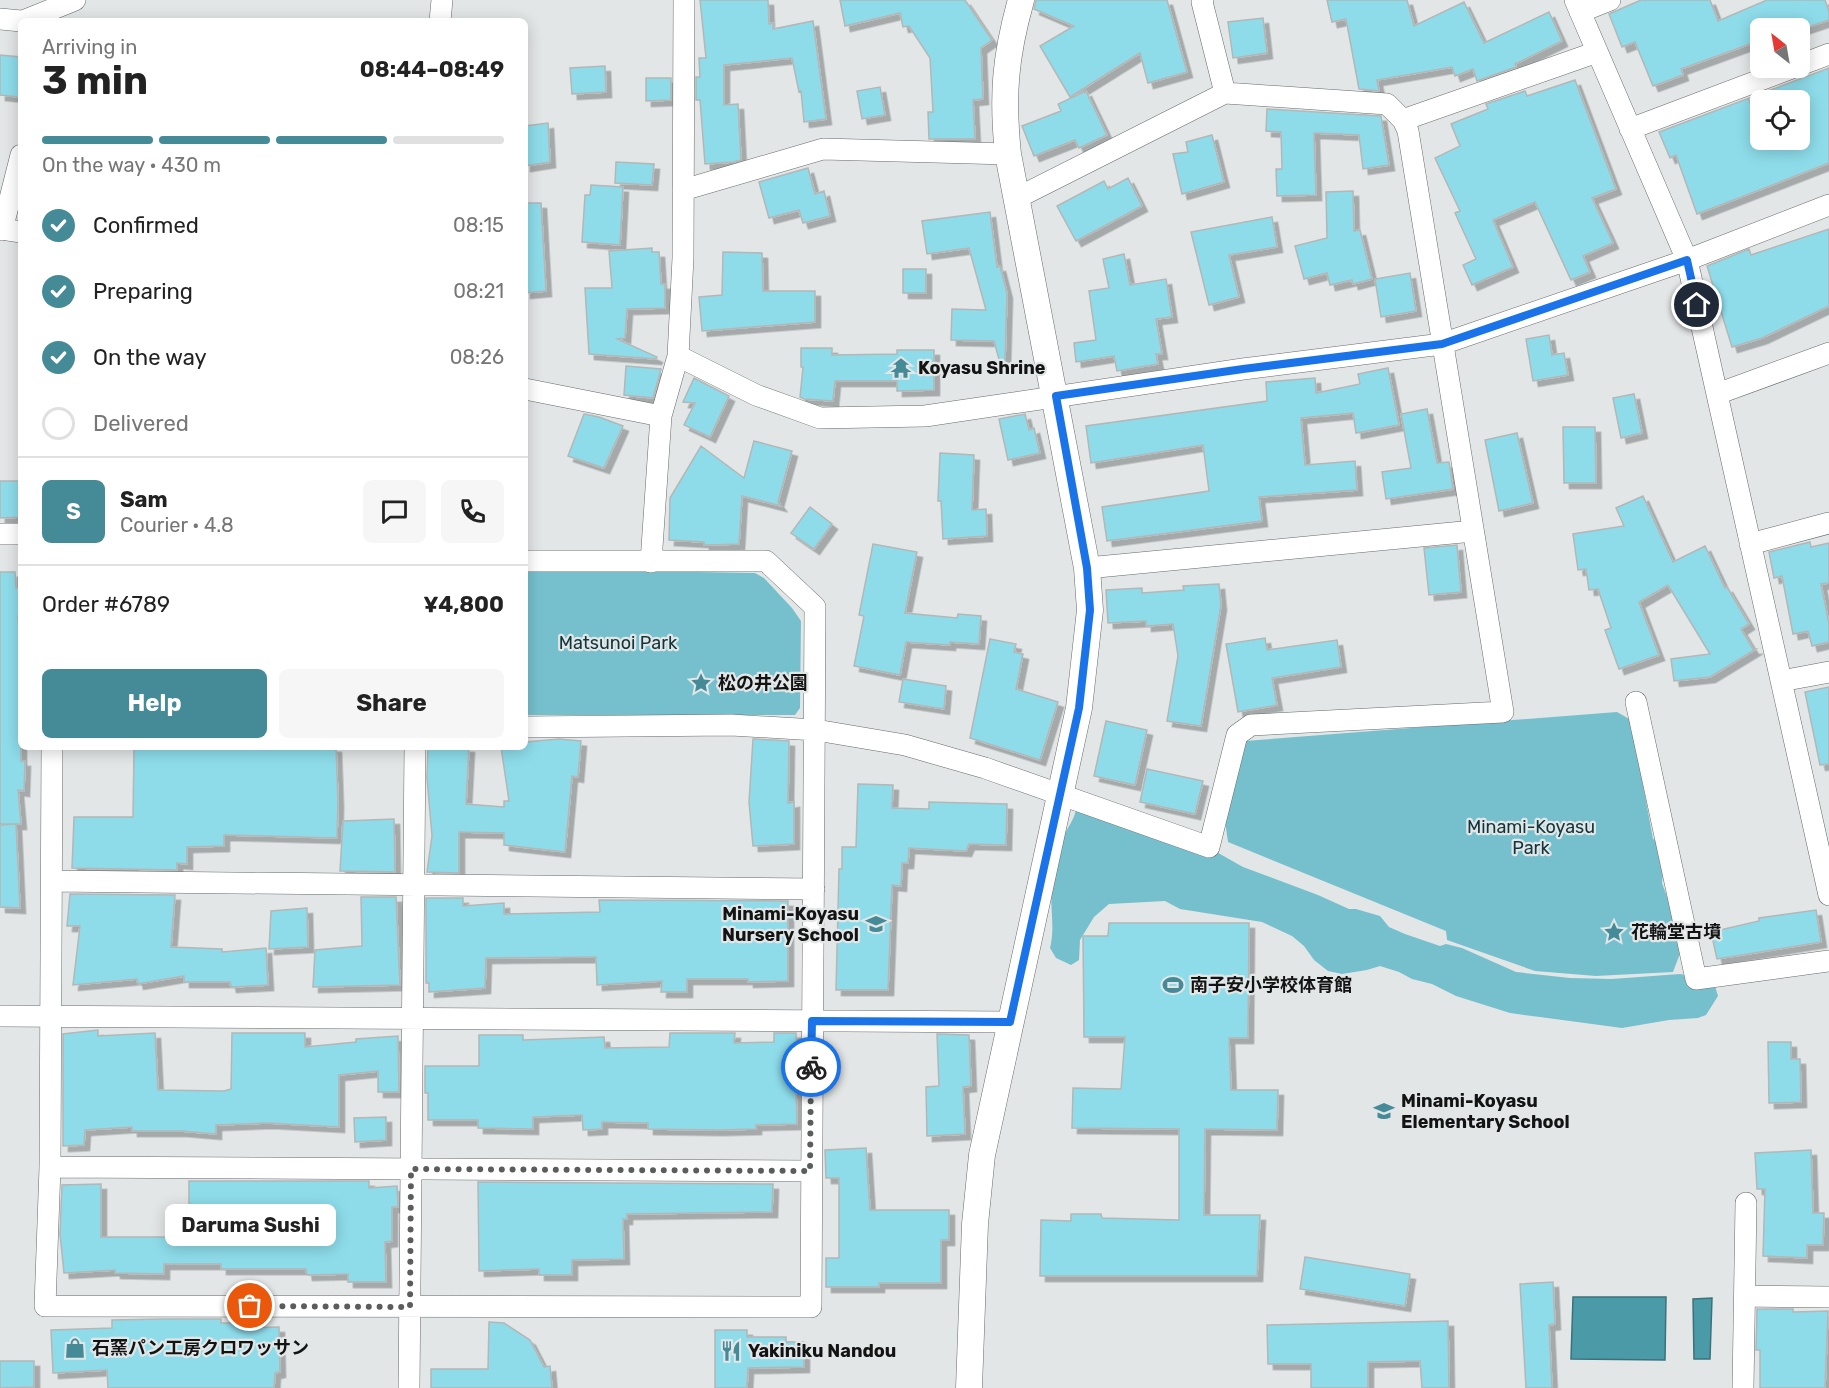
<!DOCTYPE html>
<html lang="en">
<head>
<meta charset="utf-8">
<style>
  body { margin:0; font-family:Rubik,"Noto Sans JP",sans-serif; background:#f6f6f6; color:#222; height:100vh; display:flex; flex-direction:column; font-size:22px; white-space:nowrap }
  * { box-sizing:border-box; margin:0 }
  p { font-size:20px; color:#767676 }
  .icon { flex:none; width:33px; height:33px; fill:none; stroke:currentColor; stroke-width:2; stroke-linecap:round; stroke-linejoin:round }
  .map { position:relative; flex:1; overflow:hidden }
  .details { position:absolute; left:18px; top:18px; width:510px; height:732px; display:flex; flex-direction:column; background:#fff; border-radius:9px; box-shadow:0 3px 15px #0003 }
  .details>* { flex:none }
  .needle { width:39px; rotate:329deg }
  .controls { position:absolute; left:1750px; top:18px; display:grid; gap:12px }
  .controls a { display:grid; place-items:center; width:60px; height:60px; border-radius:9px; background:#fff; box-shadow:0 3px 15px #0003; font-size:30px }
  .pin { position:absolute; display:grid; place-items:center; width:51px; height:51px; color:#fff; margin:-26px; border:3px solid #fff; border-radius:50%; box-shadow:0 2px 6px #0007 }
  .courier { position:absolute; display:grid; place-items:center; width:60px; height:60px; margin:-30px; border:4px solid #1a73e8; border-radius:50%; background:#fff; color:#222; box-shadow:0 2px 8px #0007 }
  .bubble { position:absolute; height:42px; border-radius:9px; background:#fff; box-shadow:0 3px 15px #0003; font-size:20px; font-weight:700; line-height:42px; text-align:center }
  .headline em { font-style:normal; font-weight:700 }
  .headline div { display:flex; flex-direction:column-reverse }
  .headline { display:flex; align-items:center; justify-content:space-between; height:102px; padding:0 24px }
  h1 { font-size:39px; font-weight:700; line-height:45px }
  .bar { display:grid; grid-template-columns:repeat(4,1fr); gap:9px 6px; align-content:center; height:72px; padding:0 24px }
  .bar i { height:8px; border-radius:4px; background:#e0e0e0 }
  .bar .current { background:#458b97 }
  .bar p { grid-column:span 4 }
  .line { display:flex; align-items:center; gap:15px; padding:0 24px; border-top:2px solid #e0e0e0 }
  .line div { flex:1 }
  .round { display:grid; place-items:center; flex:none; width:63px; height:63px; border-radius:9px; background:#f6f6f6 }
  ol { padding:0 24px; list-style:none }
  li { display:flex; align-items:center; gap:18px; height:66px }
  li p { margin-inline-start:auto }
  li .icon { padding:6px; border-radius:50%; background:#458b97; color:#fff; stroke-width:4 }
  li:last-child { color:#767676 }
  li i { width:33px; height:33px; border:3px solid #e0e0e0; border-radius:50% }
  .button { display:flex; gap:12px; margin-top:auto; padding:12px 24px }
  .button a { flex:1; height:69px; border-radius:9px; background:#458b97; color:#fff; font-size:24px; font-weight:700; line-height:69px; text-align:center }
  .button a+a { background:#f6f6f6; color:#222 }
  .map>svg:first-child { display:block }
  .green { fill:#76c0cd }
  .water { fill:#4b9aa8; stroke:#3a727b; stroke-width:1.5 }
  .building { fill:#8edcea; stroke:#b3b7b7; stroke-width:1.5; fill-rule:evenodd; filter:url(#shadow) }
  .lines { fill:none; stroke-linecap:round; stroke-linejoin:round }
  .minor-casing { stroke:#676a6a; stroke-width:22 }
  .tertiary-casing { stroke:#676a6a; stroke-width:27 }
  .minor { stroke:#fff; stroke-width:21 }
  .tertiary { stroke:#fff; stroke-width:26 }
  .done { stroke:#5b5d5d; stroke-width:6; stroke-dasharray:0 10.8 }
  .route { stroke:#1a73e8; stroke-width:8 }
  .labels { text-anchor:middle; stroke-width:4.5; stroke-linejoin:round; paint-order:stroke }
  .poi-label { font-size:18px; font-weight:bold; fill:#121313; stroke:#e3e6e7; text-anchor:start }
  .park-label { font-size:18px; fill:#0f363c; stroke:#e3e6e7 }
</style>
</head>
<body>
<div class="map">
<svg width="1829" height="1388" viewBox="0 0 1829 1388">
  <defs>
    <filter id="shadow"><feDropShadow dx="5.5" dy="5.5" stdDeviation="0" flood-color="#0004"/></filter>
  </defs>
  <rect width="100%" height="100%" fill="#e3e6e7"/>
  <path class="green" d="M525,569l230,4 9,5 28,30 9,13 -1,87 -5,7h-270z
    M1617,712l14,8 22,119 4,2 7,20 -2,22 22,60 -11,29 -77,4 -61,-5 -88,-31 -1,-9 -218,-89 -3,-21 20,-80z
    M1077,806l136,44 30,17 75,28 31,14h7l24,7 9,11 16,7 35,12 6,-2 16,4 54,24 54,6 42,1 68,-5 21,4 14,8 3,10 -12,19 -8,3 -29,2 -47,8 -112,-15 -54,-17 -24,-12 -20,-5 -13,-7 -19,-6 -13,4 -25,4 -14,-3 -14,-11 -10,-14 -12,-10 -30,-14 -82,-13 -15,-8 -56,3 -15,13 -14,23 -1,20 -8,5 -15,-7 -6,-10c6,-23 -2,-47 3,-70 2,-13 5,-26 9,-37 4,-13 12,-19 15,-35z"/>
  <path class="water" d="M1573,1297h93l-1,63 -94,-1z
    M1712,1298l-2,61h-16l-1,-60z"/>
  <path class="building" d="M700,0h68l1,24 4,-1v6l40,-8 13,98 -22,3 -3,-31 -2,1 -7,-34 -68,7v40l14,-1 3,56 -8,2 -28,2 -5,-64h-4v-23h4l-1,-19h7z
    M840,0h125l27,40 -11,8 2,51 -10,1 2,39h-46l-1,-27h5l-3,-54 -21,-32 -6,1 -3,-14 -55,13z
    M1036,0h131l20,72 -39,11 -8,-30 -70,44 -30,-51 34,-20 -40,-17z
    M1327,0h80l7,26 50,-24 20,41 65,-31 13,29 -47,23 1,3 -39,14 -4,-12 -18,7 -3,-9 -75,13 2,11 -20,-2 -13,-70 -14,3z
    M1641,0h69l8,21 49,-21h58l4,12v8l-24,8h-44v12l-80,29 2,6 -30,11 -18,-44 -13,5 -13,-33z
    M1263,18l4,35 -34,5 -5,-36z
    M0,55l21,2 -2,40 -19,-2z
    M605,66l1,26 -34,2 -2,-26z
    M1829,68v95l-132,51 -21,-59 -6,3 -11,-26zM1749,100h51v40h-13l-20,7 -3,-7h-3v-9z
    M646,78h25v22l-25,1z
    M1575,80l41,109 -24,9 21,45 -30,13 7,16 -19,8 -36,-78 -42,18 20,47 -41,18 -9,-20 13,-6 -21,-46 5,-2 -25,-53 25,-12 -9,-22 37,-15 -2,-5 39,-13 2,5z
    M880,87l5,28 -23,4 -5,-28z
    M1086,91l21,44 -28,13 -4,-8 -41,16 -12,-30 39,-15 -3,-7z
    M1267,109l114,7 8,49 -26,4 -4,-34 -45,-2 2,62 -39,1 -1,-27h6l-1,-37 -15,-1z
    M548,123l2,39 -25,4v-40z
    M1212,135l12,47 -42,12 -9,-40 15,-2 -2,-10z
    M616,162l38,2 -2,21 -37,-2z
    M808,168l7,26 9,-3 6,25 -27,7 -4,-13 -30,8 -10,-36z
    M1128,178l14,28 -66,35 -19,-35 47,-25 4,8z
    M591,185l32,2 -3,58 -38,-3 3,-47h5z
    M1353,191l1,40 6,-1 12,49 -19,5 -1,-4 -22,5 -3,-12 -23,6 -9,-33 32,-8 -1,-46z
    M525,203h16l5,88 -21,2z
    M990,212l7,55 3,-1 7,27 -2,69 -5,1 -6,-22 -43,-1 1,-31 34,1 -17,-62 -42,6 -5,-33z
    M1272,217l5,30 -48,8 10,42 -30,8 -18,-73z
    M1829,229v77l-67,32 -30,9 -25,-81 42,-17 2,6z
    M652,248v4h7l2,32h4v24l-38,1 -2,29 -8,1 40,18 -1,2 -67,-5 -4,-66h27l-3,-37z
    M723,252l39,1 1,38h52v31l-113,9 -3,-34 23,-2z
    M1124,254l6,31 36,-6 6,38 -16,2 6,35h-6l2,10 -41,7 -3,-15 -38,6 -2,-19 22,-3 -7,-49 20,-3 -6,-29z
    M903,269h23v24h-23z
    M1410,273l6,38 -35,6 -6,-38z
    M1549,335l3,20 12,-2 4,22 -35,6 -7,-42z
    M801,348h31v7l65,-1v-4h37v40l-37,1v-10h-62l-2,20 -29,-2 -4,-2 3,-30h-2z
    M626,366l35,3 -8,29 -29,-3z
    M1388,368l11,57 -43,8 -3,-20 -52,5 4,47 50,-4 2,29 -98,7 3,24 -155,20 -5,-34 107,-16 -6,-46 -112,18 -5,-37 181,-25 -1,-19 49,-4 1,15 44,-9 -2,-10z
    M694,378l35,18 -19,41 -26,-12 11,-22 -12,-1z
    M1634,394l8,39 -21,5 -8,-40z
    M1427,409l10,54 12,-1 4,27 -67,10 -4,-27 29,-4 -10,-54z
    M584,414l15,3 24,9 -19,42 -36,-12z
    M1025,414l4,16 5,-2 6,25 -32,7 -9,-41z
    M1563,427h32l1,56h-32z
    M1517,433l16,70 -34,8 -14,-71z
    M754,441l38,10 -14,51 3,4 -39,-10 -3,48 -35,1v-3l-35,-2 1,-42 31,-52 43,32z
    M940,453l34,2 -2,55 14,-1 1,27 -44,3 -2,-38h-3z
    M0,481h21v36l-21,1z
    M1643,496l30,66 32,-16 20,42 2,-1 22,37 -8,5 12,20h3l-46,28 -36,4 -3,-22 39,-5 -42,-69 -29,17 20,53 -40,14 -14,-39 6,-2 -13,-39 -9,1 -3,-21 -8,1 -5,-36 51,-8 -8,-18z
    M810,507l22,17 -18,25 -23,-16z
    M1810,542l1,5 18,-4v40l-8,1 8,40v18l-17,4 -4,-15 -15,3 -11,-58 -8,2 -5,-26z
    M873,544l44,8 -12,61 52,5 1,-4 23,2 -2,28 -29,-2v3l-44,-3 -6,33 -46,-9 10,-50 -5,-1z
    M1457,545l4,47 -32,3 -5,-47z
    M0,572h15l1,16h5v28h-3l3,45v100h4l-1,30 -6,-1 3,34h-21z
    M1219,584l2,21 -20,121 -34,-5 11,-65 -5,-32 -27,2v-5l-38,2 -2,-33 36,-2v5l42,-3 -1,-4z
    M1265,638l2,12 70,-10 4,27 -69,11 5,27 -39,7 -12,-68z
    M990,639l26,5 -2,8 9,2 -7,35 42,13 -18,58 -70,-22z
    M903,679l43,7 -2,23 -45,-7z
    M1829,687v77l-9,1 -15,-73z
    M1106,721l41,9 -12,55 -41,-9z
    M559,739l22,2 -3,36 -6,-1 -7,76 -61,-7v-12l-45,-1v41l-32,-1 5,-36 -5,-58 1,-31h41l-3,57 38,3v-6h5l-8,-54h24v-5z
    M753,739l36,2 -1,62 6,-1v42l-41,2 -4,-44z
    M147,747h189l2,55 -1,36 -113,-3v11l-37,1v17l-10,-1v7l-105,-2 2,-51h59l1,-69z
    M1147,769l56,12 -8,33 -55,-12z
    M858,784l35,1 -1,23 37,1v-7l78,2 -1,41 -37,-1 -3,7 -57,-3 -1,15h-6l-1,23 -9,-1 -4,105h-52l3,-121h3v-22h14z
    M394,819l1,53 -55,-1 3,-50z
    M16,824l4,84 -20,-1v-82z
    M70,894l105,1 -4,52 51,2v3l44,-4 2,37 -37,2 -1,-5h-46v-6l-46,8 -1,-5 -64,6 7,-59h-13z
    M361,897h35l4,88 -87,2 2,-37 47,-4z
    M426,898h37v8l41,-3v11l96,-2 -1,-12 189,1v80l-40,1v-3h-61v13h-26l1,-11 -65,4 -1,-28 -110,1 -1,30 -56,4v-9h-3z
    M307,908l1,39 -39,2 2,-38z
    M1816,910l5,32 -104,17 -6,-27 48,-11v-3z
    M1109,923h140l-1,115h-19l2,52h47l-1,40 -72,-1 -1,86h56l-3,61h-217l1,-56 30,1v-7h30l1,4 77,2v-91l-107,-1 1,-40 48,1 4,-52h-41l-1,-101h25z
    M98,1030v6l57,-3 3,57 66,1 7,-2 1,-56h73v14l51,-5v-3l42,-3 1,56h-21v-21l-39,4v52l-71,-4 -52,2v9l-35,-3h-49v-4l-47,3 -1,15 -21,1v-112z
    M670,1033h65l-1,10 40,-1v-9h22l2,56h-2l1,35 -41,1v4l-39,1 -69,-1v-6l-46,-1v7l-19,1 -1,-15 -49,2v12l-55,-1v-8h-50v-27h-3v-27h54v-31h44v5l81,-3 1,11 64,-1z
    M937,1034l32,1 2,51 -8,1 2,47 -38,2 -1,-49 13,-1z
    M1768,1042h23v17h9l1,43 -32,1z
    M386,1117v23l-31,2 -1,-24z
    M866,1148l4,62h79v30h-8v43h-62v4h-53v-29h13v-80h-13l-1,-28z
    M1811,1150l2,63h11l-1,32h-16v13l-44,-2 2,-67h-8l-2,-36z
    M189,1181h180v7l28,-2 1,21h-6v34l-7,1 1,40h-38v-8l-41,1 -1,-6h-85v-5h-57v10l-49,-1v-3l-51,3 -4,-39 2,-49 39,-1v53h88zM283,1205v2l21,-1 2,38h-90v-38z
    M478,1182l295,2 -1,28 -145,2v5h-4l1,40 -52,1v15h-33v-6l-60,2z
    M1305,1257l105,17 -5,32 -105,-17z
    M1553,1282l2,42 -6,1 3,63h-26l-6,-104z
    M1757,1309h36v3l35,-1 -3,77h-65v-38h-4z
    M162,1319h59v4h21v5l37,-1 1,45 -5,1 -1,15h-166l-1,-18 -54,3 -2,-43 61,-2v-8z
    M1448,1321l1,67h-27l-2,-27 -52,1v26h-57v-24h-43l-1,-39z
    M489,1322l15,1 26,17 14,27 6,-1 2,22h-121v-19h57z
    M715,1330h32v7h39v5h18v25l-56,1 -1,20h-32z
    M0,1361h34v26l-34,1z"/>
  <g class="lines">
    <g class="minor-casing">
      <path id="minor" d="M1203,0l-1,2 23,91
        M1575,0l112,260 142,635
        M1580,12l30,-12
        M0,19l21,2
        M23,21l52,-21
        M440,21l2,-21
        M1800,65l29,-11
        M1403,120l194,-68
        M1630,129l162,-61
        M683,190l140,-41 185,5
        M0,229l21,3
        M2,230l19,-75
        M678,356l78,39 64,23 105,-2 318,-47 199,-25 245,-84 142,-55
        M525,389l136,27
        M1717,394l112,-41
        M0,534h21
        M1750,544l79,-21
        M651,562l10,-146 17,-60 5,-98 1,-258
        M1087,568l386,-37
        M1781,681l48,-9
        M1636,702l60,277 133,-18
        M525,727l206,-2 85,5 89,15 80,23 224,79 28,-112 14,-10 252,-13 -95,-581 -5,-11 -16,-16 -162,-11 -208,105
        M52,747l-2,420 -5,139 766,1 4,-700 -49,-46h-241
        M52,881l762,8
        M0,1016l1010,6
        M50,1167l760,4
        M1745,1296l84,1
        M409,1388l6,-641
        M1743,1388l3,-185"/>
    </g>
    <g class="tertiary-casing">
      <path id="tertiary" d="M969,1388l6,-164 7,-69 97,-447 11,-98 -3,-42 -79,-414c-6,-58 -3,-97 13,-154"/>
    </g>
    <use href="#minor" class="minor"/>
    <use href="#tertiary" class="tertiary"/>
  </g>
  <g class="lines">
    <path class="done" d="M250,1306l160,1 1,-138 399,2 1,-104"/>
    <path class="route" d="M811,1067l1,-46 198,1 69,-314 11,-98 -3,-42 -31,-172 187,-27 199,-25 245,-84 10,45"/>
  </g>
  <defs>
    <g id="temple-bare" transform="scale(1.62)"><path d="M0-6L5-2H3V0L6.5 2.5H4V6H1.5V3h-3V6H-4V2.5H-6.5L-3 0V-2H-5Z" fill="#458b97" stroke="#e3e6e7" stroke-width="2.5" paint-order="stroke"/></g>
    <g id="sight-bare" transform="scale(1.62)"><path d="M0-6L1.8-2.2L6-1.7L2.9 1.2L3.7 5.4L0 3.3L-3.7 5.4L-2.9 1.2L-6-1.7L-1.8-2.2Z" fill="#458b97" stroke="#e3e6e7" stroke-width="2.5" paint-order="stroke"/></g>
    <g id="school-bare" transform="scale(1.62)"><path d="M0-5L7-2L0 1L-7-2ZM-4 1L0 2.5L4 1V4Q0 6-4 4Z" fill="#458b97" stroke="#e3e6e7" stroke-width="2.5" paint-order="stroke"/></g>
    <g id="stadium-bare" transform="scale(1.62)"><path d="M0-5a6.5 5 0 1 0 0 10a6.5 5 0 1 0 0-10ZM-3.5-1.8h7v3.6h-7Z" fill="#458b97" stroke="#e3e6e7" stroke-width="2.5" paint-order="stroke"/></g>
    <g id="shop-bare" transform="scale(1.62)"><path d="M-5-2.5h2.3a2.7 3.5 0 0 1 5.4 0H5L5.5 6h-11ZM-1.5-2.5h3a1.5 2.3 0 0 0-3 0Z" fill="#458b97" stroke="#e3e6e7" stroke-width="2.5" paint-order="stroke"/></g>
    <g id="restaurant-bare" transform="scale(1.62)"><path d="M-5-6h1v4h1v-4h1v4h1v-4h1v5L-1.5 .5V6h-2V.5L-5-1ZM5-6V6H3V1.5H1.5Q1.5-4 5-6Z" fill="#458b97" stroke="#e3e6e7" stroke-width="2.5" paint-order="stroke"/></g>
  </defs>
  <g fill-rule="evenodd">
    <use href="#temple-bare" x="901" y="368"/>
    <use href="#sight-bare" x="701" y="683"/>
    <use href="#school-bare" x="876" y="924"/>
    <use href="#sight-bare" x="1614" y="932"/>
    <use href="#stadium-bare" x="1173" y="985"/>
    <use href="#school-bare" x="1384" y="1111"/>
    <use href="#shop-bare" x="75" y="1348"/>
    <use href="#restaurant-bare" x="731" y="1351"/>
  </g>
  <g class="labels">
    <g class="poi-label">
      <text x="918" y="374">Koyasu Shrine</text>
      <text x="718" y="689">松の井公園</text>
      <text x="859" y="920" text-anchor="end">Minami-Koyasu<tspan x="859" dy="21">Nursery School</tspan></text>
      <text x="1631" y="938">花輪堂古墳</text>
      <text x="1190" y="991">南子安小学校体育館</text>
      <text x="1401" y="1107">Minami-Koyasu<tspan x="1401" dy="21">Elementary School</tspan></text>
      <text x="92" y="1354">石窯パン工房クロワッサン</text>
      <text x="748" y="1357">Yakiniku Nandou</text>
    </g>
    <g class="park-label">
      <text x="618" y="649">Matsunoi Park</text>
      <text x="1531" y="833">Minami-Koyasu<tspan x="1531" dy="21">Park</tspan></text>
    </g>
  </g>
</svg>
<div class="controls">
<a><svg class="needle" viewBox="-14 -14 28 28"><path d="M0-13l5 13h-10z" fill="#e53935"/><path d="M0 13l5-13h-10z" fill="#767676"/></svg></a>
<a><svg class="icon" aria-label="locate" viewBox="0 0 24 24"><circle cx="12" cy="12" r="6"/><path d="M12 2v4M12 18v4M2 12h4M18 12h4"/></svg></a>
</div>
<div class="pin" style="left:250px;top:1306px;background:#ea580c"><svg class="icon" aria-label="bag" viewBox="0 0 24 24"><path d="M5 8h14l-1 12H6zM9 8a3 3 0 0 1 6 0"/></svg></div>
<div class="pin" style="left:1697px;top:305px;background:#1f2937"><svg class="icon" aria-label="home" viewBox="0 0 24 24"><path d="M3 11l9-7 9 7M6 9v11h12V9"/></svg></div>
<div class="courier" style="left:811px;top:1067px"><svg class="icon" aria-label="bike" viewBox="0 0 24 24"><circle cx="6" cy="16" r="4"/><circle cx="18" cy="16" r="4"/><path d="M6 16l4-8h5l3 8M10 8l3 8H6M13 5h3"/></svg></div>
<div class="bubble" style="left:165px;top:1204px;width:171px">Daruma Sushi</div>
<section class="details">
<div class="headline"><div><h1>3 min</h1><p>Arriving in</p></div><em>08:44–08:49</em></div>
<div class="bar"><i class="current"></i><i class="current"></i><i class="current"></i><i></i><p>On the way · 430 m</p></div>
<ol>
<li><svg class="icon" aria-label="check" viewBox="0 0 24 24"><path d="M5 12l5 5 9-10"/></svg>Confirmed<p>08:15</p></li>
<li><svg class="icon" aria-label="check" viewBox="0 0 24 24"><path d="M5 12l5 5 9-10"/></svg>Preparing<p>08:21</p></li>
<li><svg class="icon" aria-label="check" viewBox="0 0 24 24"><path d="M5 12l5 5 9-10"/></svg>On the way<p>08:26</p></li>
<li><i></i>Delivered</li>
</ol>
<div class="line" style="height:108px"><b class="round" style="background:#458b97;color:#fff">S</b><div><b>Sam</b><p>Courier · 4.8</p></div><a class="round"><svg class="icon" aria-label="chat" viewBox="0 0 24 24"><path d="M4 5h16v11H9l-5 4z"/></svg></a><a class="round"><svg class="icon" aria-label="phone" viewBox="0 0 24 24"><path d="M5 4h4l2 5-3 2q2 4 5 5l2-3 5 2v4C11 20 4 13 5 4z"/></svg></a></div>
<div class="line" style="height:78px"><div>Order #6789</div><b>¥4,800</b></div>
<div class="button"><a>Help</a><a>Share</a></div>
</section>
</div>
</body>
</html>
